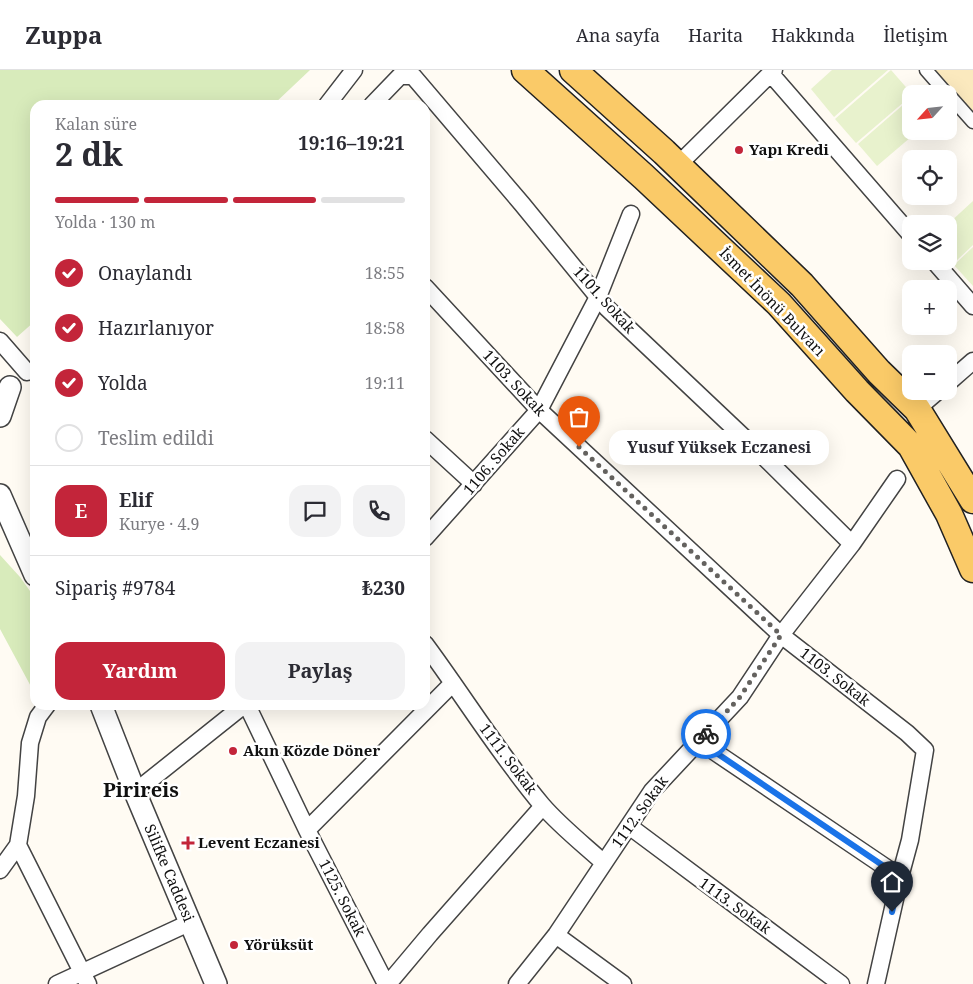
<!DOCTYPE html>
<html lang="tr">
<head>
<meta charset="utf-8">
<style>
  body { margin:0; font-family:"Noto Serif",serif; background:#f2f2f3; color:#2b2b33; height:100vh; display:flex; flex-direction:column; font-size:19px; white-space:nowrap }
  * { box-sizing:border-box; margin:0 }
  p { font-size:16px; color:#7c7c81 }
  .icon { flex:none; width:28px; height:28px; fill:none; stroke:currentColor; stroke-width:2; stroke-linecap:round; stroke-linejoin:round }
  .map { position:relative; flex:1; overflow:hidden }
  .drawer { position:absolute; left:30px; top:30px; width:400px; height:610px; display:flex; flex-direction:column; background:#fff; border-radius:15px; box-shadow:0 5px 20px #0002 }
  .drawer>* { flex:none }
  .needle { width:32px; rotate:243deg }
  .controls { position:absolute; left:902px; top:15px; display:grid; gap:10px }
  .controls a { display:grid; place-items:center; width:55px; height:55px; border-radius:10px; background:#fff; box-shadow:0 5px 20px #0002; font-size:25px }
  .pin { position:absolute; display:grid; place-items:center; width:42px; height:42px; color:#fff; margin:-51px -21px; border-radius:50% 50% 50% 0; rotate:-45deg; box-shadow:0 0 5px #0007 }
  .pin .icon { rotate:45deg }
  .courier { position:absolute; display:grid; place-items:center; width:50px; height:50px; margin:-25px; border:4px solid #1a73e8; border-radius:50%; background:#fff; color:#222; box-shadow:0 1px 6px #0007 }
  .bubble { position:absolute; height:35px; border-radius:15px; background:#fff; box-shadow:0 5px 20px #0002; font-size:16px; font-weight:700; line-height:35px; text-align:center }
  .headline em { font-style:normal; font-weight:700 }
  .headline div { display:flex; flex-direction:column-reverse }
  .headline { display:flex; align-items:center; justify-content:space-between; height:85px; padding:0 25px }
  h1 { font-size:32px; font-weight:700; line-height:38px }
  .bar { display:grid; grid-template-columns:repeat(4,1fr); gap:8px 5px; align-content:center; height:60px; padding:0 25px }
  .bar i { height:6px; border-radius:4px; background:#e1e1e2 }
  .bar .on { background:#c3253a }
  .bar p { grid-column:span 4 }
  .line { display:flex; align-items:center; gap:12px; padding:0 25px; border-top:1px solid #e1e1e2 }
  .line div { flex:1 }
  .round { display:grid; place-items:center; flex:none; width:52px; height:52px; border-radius:15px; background:#f2f2f3 }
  ol { padding:0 25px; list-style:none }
  li { display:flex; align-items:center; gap:15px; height:55px }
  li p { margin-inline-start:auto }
  li .icon { padding:5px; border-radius:50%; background:#c3253a; color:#fff; stroke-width:4 }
  li:last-child { color:#7c7c81 }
  li i { width:28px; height:28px; border:2px solid #e1e1e2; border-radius:50% }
  .action { display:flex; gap:10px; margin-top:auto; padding:10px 25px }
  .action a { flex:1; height:58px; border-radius:15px; background:#c3253a; color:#fff; font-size:20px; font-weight:700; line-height:58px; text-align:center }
  .action a+a { background:#f2f2f3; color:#2b2b33 }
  header { display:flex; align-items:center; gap:30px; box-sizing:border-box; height:70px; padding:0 25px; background:#fff; border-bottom:1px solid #e1e1e2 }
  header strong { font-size:24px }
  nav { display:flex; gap:28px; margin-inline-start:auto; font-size:18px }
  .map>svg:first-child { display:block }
  .green { fill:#d8ebbb }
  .sand { fill:#fbe9be }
  .pitch { fill:#e8f2cd }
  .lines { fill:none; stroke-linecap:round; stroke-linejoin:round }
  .pedestrian-casing { stroke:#434343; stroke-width:15 }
  .minor-casing { stroke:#434343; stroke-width:19 }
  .tertiary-casing { stroke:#434343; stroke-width:24 }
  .primary-casing { stroke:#212121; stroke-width:29 }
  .pedestrian { stroke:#fff; stroke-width:12 }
  .minor { stroke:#fff; stroke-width:16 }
  .tertiary { stroke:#fff; stroke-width:21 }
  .primary { stroke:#faca68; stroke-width:26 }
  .done { stroke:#64625f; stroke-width:5; stroke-dasharray:0 9 }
  .route { stroke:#1a73e8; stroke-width:6 }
  .poi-dot { fill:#c3253a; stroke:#fff; stroke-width:2 }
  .labels { text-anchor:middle; stroke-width:5; stroke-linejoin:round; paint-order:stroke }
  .poi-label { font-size:15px; font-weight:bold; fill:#101010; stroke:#fff; text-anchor:start }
  .street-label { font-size:15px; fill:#101010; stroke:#fff }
  .district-label { font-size:20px; font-weight:bold; fill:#101010; stroke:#fff }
</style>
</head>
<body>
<header>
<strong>Zuppa</strong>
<nav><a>Ana sayfa</a><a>Harita</a><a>Hakkında</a><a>İletişim</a></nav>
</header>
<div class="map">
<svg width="973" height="914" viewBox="0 0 973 914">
  <rect width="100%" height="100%" fill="#fffbf3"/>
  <path class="green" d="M0,0h310l-37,35h-238v216l-18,16 -17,-18z
    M0,485l20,22 15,21v96l-35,-65z"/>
  <path class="sand" d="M935,0h38v43z"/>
  <path class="pitch" d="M832,0h56l-54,47 -23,-28z
    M891,0l21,24 -1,2 -55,47 -21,-24z
    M911,28v33h7l-41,35 -19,-22z
    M973,131v44l-20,19 -4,-5 -1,-35z
    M973,177v39l-19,-21z"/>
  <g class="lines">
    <g class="pedestrian-casing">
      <path id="pedestrian" d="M926,0l21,24
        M949,25l24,27"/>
    </g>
    <g class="minor-casing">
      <path id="minor" d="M771,4l140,161
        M327,35l27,-35
        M372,35l28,-29h13l109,128 85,104 147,139 98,97
        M678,95l96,-95
        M934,191l39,45
        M425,217l114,123 242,225 126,98 18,17 -15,90 -10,37 -24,107
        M0,271l27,31
        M949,312l24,-21
        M917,339l21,-18
        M425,369l49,45
        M425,468l114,-128 59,-113 33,-83
        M425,574c40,54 74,110 117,161 18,21 41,39 62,58
        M247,635l60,125 79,154
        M704,666l11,16 185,125
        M135,722l109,-87
        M629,756l212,158
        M307,760l146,-147
        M18,775l70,139
        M0,800l18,-25 8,-49 4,-53 8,-26 9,-12
        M556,865l67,49
        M57,914l132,-61
        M388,914l42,-50 113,-128
        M517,914l39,-49 96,-144 88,-94 41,-62 71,-91 45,-65"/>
    </g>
    <g class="tertiary-casing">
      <path id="tertiary" d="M0,346l10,-29
        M0,425l35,80
        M101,635l34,87 81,192"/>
    </g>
    <g class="primary-casing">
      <path id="primary" d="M525,0l119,107 135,127 78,87 54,55 38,68 24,55
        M573,0l91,82 138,133 77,87 38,37 56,91"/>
    </g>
    <use href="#pedestrian" class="pedestrian"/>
    <use href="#minor" class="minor"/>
    <use href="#tertiary" class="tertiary"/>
    <use href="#primary" class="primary"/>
  </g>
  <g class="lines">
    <path class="done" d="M579,377l202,188 -41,62 -34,37"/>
    <path class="route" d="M706,664l-2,2 11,16 185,125 -8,35"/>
  </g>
  <g class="poi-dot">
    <circle cx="739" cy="80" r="5"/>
    <circle cx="233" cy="681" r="5"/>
    <path d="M185.5 765.5h5v5h5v5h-5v5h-5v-5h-5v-5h5z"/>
    <circle cx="234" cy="875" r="5"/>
  </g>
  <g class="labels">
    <g class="poi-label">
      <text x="749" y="85">Yapı Kredi</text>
      <text x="243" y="686">Akın Közde Döner</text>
      <text x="198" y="778">Levent Eczanesi</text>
      <text x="244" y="880">Yörüksüt</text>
    </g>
    <g class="street-label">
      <text transform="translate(604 230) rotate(48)" y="5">1101. Sokak</text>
      <text transform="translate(772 232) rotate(46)" y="5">İsmet İnönü Bulvarı</text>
      <text transform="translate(514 313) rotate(47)" y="5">1103. Sokak</text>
      <text transform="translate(494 391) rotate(-49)" y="5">1106. Sokak</text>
      <text transform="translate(835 607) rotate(38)" y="5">1103. Sokak</text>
      <text transform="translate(508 689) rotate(53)" y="5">1111. Sokak</text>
      <text transform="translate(640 742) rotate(-54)" y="5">1112. Sokak</text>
      <text transform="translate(169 803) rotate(67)" y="5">Silifke Caddesi</text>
      <text transform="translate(342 828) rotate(63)" y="5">1125. Sokak</text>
      <text transform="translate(735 836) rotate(36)" y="5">1113. Sokak</text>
    </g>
    <g class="district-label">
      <text x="141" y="727">Pirireis</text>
    </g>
  </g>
</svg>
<div class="controls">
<a><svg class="needle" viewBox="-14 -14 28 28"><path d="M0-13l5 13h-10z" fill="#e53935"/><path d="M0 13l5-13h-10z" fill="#7c7c81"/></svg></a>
<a><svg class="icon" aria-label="locate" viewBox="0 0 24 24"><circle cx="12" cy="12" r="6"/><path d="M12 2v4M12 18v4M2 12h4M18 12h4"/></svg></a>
<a><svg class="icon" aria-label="layers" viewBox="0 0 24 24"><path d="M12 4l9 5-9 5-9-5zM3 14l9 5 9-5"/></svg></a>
<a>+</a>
<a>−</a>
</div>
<div class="pin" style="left:579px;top:377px;background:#ea580c"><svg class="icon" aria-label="bag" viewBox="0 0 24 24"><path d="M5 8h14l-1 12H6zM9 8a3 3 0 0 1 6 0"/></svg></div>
<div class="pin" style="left:892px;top:842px;background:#1f2937"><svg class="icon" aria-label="home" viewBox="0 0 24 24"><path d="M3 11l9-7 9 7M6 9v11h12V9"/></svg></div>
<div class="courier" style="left:706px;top:664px"><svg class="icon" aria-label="bike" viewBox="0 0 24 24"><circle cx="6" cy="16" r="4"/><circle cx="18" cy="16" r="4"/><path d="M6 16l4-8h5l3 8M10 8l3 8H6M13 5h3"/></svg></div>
<div class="bubble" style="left:609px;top:360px;width:220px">Yusuf Yüksek Eczanesi</div>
<section class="drawer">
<div class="headline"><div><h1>2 dk</h1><p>Kalan süre</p></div><em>19:16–19:21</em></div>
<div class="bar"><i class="on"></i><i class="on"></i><i class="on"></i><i></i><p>Yolda · 130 m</p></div>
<ol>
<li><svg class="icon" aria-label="check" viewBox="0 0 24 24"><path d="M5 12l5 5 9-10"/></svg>Onaylandı<p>18:55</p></li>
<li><svg class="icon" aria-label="check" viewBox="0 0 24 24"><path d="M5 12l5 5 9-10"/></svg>Hazırlanıyor<p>18:58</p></li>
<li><svg class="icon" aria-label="check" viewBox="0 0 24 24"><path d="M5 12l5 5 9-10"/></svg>Yolda<p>19:11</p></li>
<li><i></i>Teslim edildi</li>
</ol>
<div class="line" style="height:90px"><b class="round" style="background:#c3253a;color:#fff">E</b><div><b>Elif</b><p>Kurye · 4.9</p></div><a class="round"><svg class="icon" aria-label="chat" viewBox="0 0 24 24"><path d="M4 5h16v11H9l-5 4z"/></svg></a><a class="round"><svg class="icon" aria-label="phone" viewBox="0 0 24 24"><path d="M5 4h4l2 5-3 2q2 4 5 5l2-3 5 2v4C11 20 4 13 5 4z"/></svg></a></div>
<div class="line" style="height:65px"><div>Sipariş #9784</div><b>₺230</b></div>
<div class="action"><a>Yardım</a><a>Paylaş</a></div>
</section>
</div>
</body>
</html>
